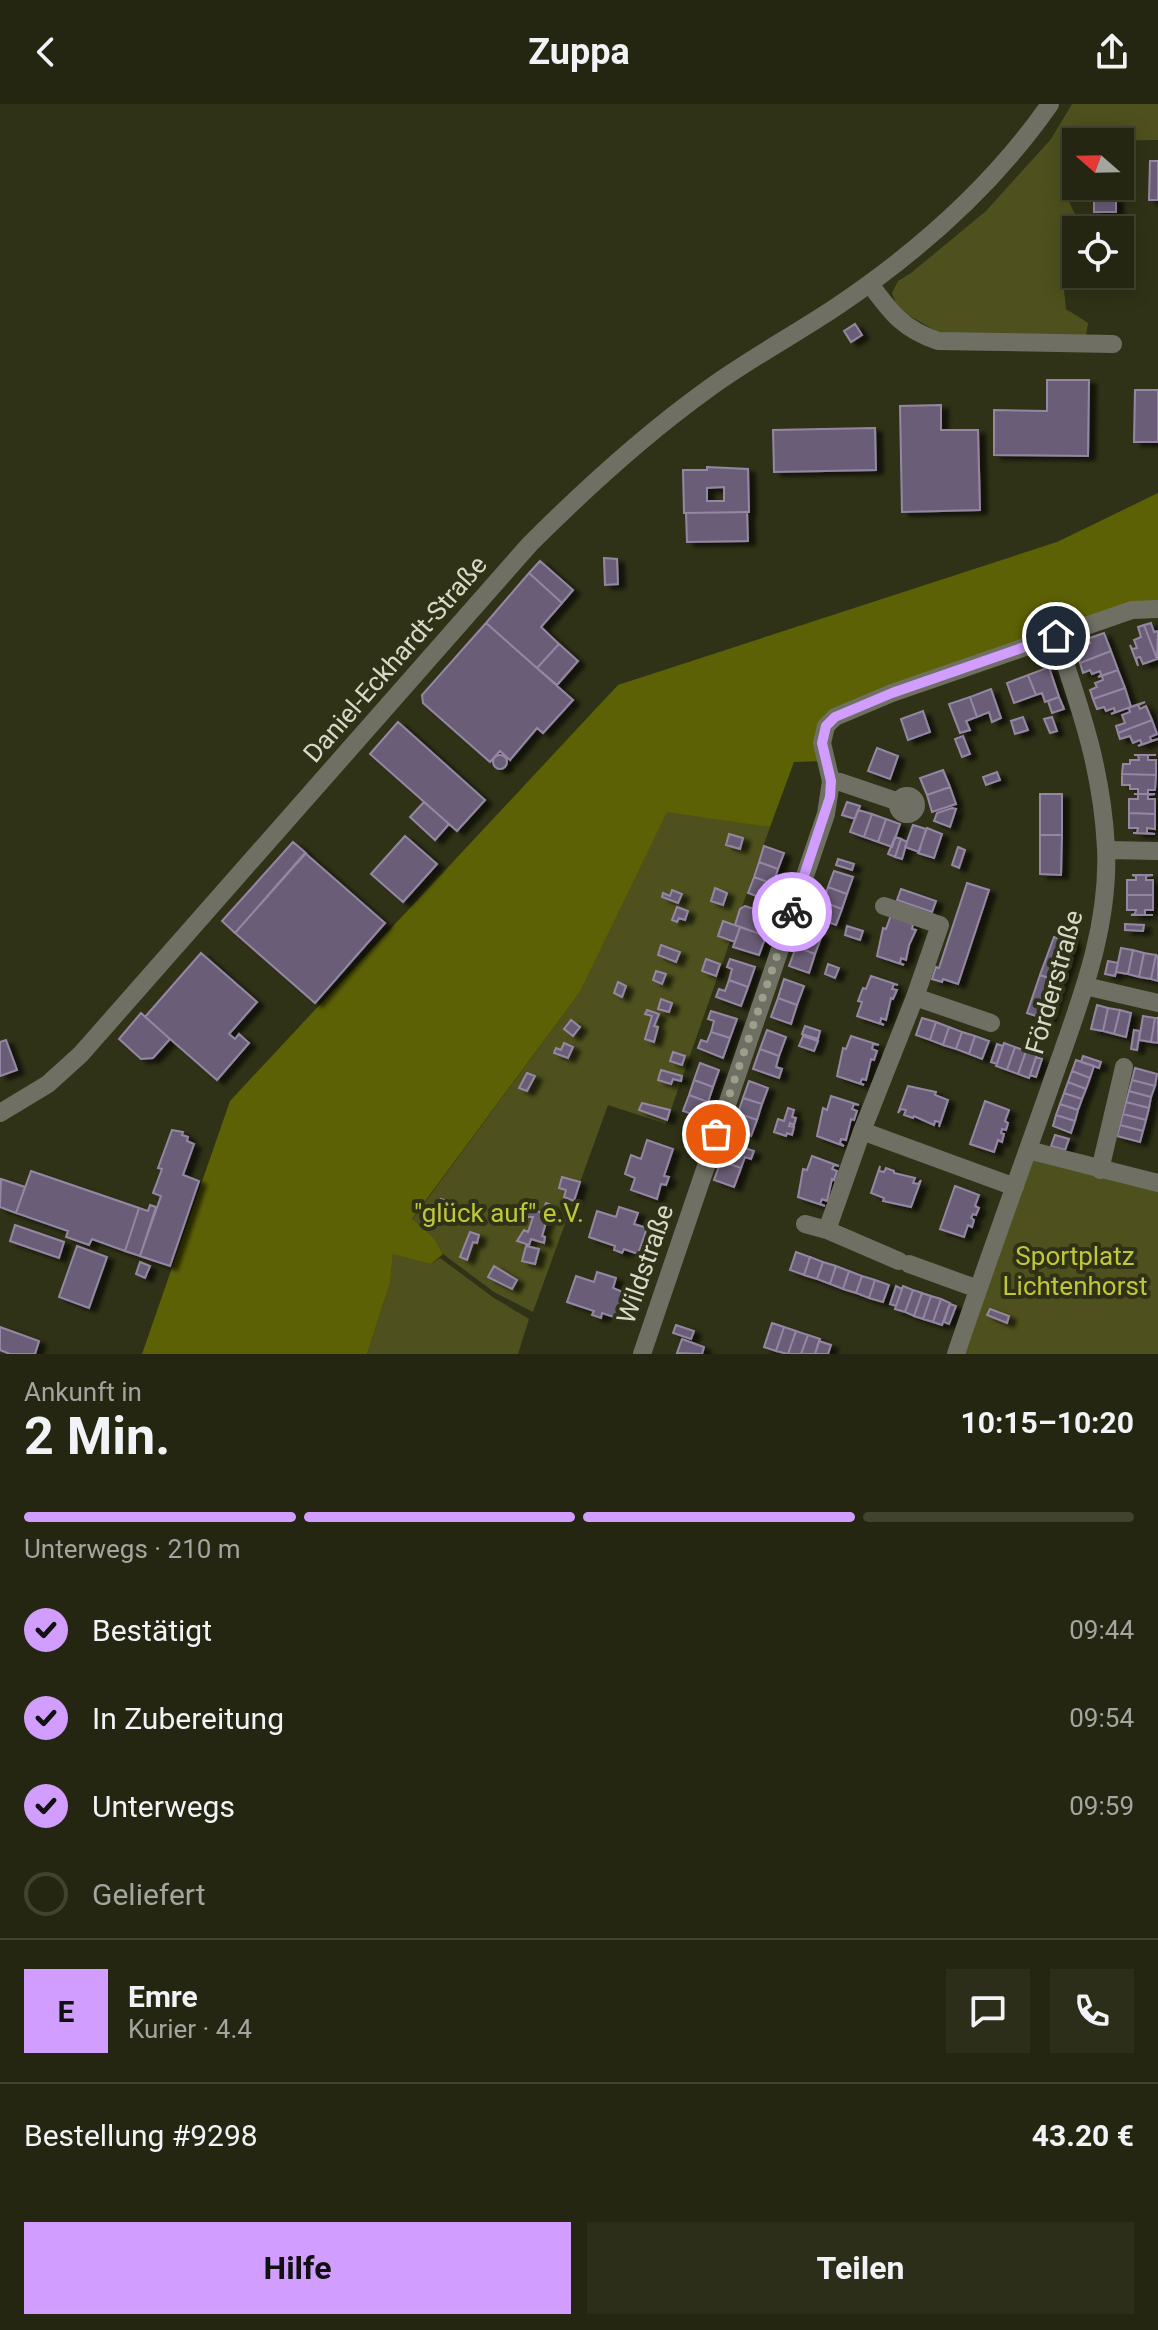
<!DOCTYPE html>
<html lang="de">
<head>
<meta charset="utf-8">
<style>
  body { margin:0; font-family:Roboto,sans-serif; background:#2c2e1a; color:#f1f3f6; height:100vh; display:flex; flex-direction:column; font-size:30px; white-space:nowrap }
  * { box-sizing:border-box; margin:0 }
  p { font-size:26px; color:#a3a59f }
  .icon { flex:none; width:44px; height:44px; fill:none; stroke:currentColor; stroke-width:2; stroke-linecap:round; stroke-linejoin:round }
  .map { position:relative; height:1250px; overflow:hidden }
  .panel { display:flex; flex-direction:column; background:#242611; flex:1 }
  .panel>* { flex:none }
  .needle { width:52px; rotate:290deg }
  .buttons { position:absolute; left:1062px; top:24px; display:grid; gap:16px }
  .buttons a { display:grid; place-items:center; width:72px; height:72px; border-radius:0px; background:#242611; box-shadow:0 4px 20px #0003,0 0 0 2px #414331; font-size:40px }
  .pin { position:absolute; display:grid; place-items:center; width:68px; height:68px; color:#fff; margin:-34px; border:4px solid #fff; border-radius:50%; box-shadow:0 2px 8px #0007 }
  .courier { position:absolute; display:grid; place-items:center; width:80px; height:80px; margin:-40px; border:6px solid #d19dfe; border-radius:50%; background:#fff; color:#222; box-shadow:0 2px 10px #0007 }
  .overview em { font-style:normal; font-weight:700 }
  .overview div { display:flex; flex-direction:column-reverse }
  .overview { display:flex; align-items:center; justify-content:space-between; height:136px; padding:0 24px }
  h1 { font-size:52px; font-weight:700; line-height:60px }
  .bar { display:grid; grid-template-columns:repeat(4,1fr); gap:12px 8px; align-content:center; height:96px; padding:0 24px }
  .bar i { height:10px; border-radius:6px; background:#414331 }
  .bar .selected { background:#d19dfe }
  .bar p { grid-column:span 4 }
  .line { display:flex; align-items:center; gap:20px; padding:0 24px; border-top:2px solid #414331 }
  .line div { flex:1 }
  .round { display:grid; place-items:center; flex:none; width:84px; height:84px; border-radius:0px; background:#2c2e1a }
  ol { padding:0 24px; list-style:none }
  li { display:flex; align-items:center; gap:24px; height:88px }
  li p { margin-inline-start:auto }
  li .icon { padding:8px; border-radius:50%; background:#d19dfe; color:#111; stroke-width:4 }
  li:last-child { color:#a3a59f }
  li i { width:44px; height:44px; border:4px solid #414331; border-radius:50% }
  .action { display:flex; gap:16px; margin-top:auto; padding:16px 24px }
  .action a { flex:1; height:92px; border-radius:0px; background:#d19dfe; color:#111; font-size:32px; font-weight:700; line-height:92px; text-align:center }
  .action a+a { background:#2c2e1a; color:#f1f3f6 }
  header { display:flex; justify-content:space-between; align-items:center; height:104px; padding:0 24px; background:#242611; font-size:36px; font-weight:700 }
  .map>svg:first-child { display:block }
  .green { fill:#4e511d }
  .forest { fill:#5d6105 }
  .building { fill:#6a5d77; stroke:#9587a3; stroke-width:2; fill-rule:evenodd; filter:url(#shadow) }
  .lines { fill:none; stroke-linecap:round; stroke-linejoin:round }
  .minor { stroke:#6f7063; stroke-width:18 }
  .done { stroke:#9d9f8b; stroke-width:8; stroke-dasharray:0 14.4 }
  .route { stroke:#d19dfe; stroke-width:10 }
  .labels { text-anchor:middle; stroke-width:8; stroke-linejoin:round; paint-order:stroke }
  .street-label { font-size:26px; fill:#d7d9c9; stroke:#303217 }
  .park-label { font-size:26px; fill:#c0c739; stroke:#303217 }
</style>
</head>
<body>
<header><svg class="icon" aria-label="back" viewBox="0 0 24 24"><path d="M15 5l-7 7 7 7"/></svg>Zuppa<svg class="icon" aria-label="share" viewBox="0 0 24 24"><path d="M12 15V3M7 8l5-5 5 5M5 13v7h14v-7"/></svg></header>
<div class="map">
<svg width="1158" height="1250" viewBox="0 0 1158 1250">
  <defs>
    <filter id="shadow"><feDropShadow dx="7" dy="4" stdDeviation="2" flood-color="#0009"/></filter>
  </defs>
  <rect width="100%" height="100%" fill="#303217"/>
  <path class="green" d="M1072,0h86v36l-86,1c-12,32 -10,54 9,83l-15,25 -2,41 2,19 22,14 -2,13 -145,-2 -43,-25 -6,-16 6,-12 13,-8 75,-62 65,-72z
    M667,707l103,16 -104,297 -58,-19 -75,207 -39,-20 -51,-38 -9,-16 -22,-18 168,-228z
    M1030,1050l128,33v167h-199z
    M393,1149l38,11 9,-6 54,40 35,21 -11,35h-151l23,-71z"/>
  <path class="forest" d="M1158,389v111l-325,111 -8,46 -31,1 -24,65 -103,-15 -87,180 -168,227 22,19 9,16 -12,10 -38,-10 -3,29 -23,71h-225l88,-253 388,-416 439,-143z"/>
  <path class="building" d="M1150,57h8v39h-9z
    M1094,94h22v14h-22z
    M855,220l7,11 -11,7 -7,-11z
    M1047,276h42l-1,76 -94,-1v-45l53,1z
    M1135,286h23v52h-24z
    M941,301v25h37l2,80 -78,2 -2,-106z
    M875,324l1,42 -102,2 -1,-42z
    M707,363l41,2 1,43 -65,1 -1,-43h24zM724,383v14h-17v-13z
    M747,408l1,29 -61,1 -1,-29z
    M604,454l13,1 1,25 -13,1z
    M540,457l33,29 -11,13 -33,-30z
    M529,469l33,30 -21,24 18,17 -22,24 -51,-45z
    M486,519l87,77 -30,33 -6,-5 -27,32 -10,-9 -10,11 -67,-59 -1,-8z
    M1151,519l3,9 4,-1 -1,28 -13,-34z
    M1144,521l13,34 -14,5 -3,-7 -4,1 2,8 -8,-21 2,4 5,-1 -3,-8 7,-3 -3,-10z
    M1104,529l7,18 -31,12 -4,-10 7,-2 -1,-5 8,-3 -2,-4 -4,1z
    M559,540l19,17 -21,24 -20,-17z
    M1111,547l7,19 -20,7 3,-2 -1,-4 -8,3 -2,-4 -7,3 -3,-10z
    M1049,563l10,30 -14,5 -3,-9 -6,2 -8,-20z
    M1118,566l7,18 -32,11 -3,-9 7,-3 -2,-4 8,-3 -1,-4 -4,1z
    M1028,571l8,20 -22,8 -7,-20z
    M1125,584l6,19 -20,7 4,-2 -1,-4 -8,3 -2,-4 -7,2 -4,-10z
    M991,585l10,29 -9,4 -3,-10 -12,5 -7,-20z
    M970,593l7,20 -11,4 4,9 -10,3 -11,-29z
    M1059,593l5,12 -12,4 -4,-12z
    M1145,598l-7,3 2,4 6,-3 6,14 -34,13 -2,-7 9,-3 -3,-8 8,-3 -1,-4 -4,1z
    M923,607l7,21 -22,8 -7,-21z
    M1023,613l5,13 -13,4 -4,-13z
    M1052,613l5,14 -7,2 -6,-14z
    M1152,616l5,14 -7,3 1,4 7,-2 -20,7 4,-2 -2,-4 -7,3 -3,-7 -10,3 -2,-6z
    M398,618l87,78 -28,31 -87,-77z
    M963,632l7,18 -8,3 -7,-18z
    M877,644l21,8 -8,23 -22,-8z
    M1134,651h22h-8v5h8v15l-34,-1 1,-10h7v-4h9l-1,-5z
    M493 658a7 7 0 1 1 14 0a7 7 0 1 1-14 0Z
    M943,666l7,17 -23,8 -7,-17z
    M997,668l3,8 -14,5 -3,-8z
    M1122,670l34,1 -1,15h-7v4h7h-21h4v-5h-8v-4h-8z
    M950,683l6,17 -24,8 -5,-17z
    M1040,690h22v41h-22z
    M1134,690h21l-7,1v4h7v15l-26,-1v-14h9v-5z
    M424,698l25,22 -14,16 -25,-23z
    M847,698l13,4 -5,13 -13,-4z
    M952,704l4,1 -6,18 -16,-6 3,-8z
    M858,706l14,4 -8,23 -14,-5z
    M1129,709l26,1v15l-8,-1v5l8,1 -22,-1h4l1,-5h-9z
    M872,710l14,5 -8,23 -14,-5z
    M886,715l14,5 -8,23 -14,-5z
    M913,721l13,4 -7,23 -14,-5z
    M927,724l15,6 -8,24 -16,-5z
    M729,730l14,4 -3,11 -14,-4z
    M1040,731h22l-1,40 -21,-1z
    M405,732l32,28 -34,38 -32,-28z
    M895,733l6,2 -6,18 -7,-3z
    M901,735l6,3 -5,17 -7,-2z
    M293,738l13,11 -71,80 -13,-12z
    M764,742l20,7 -6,16 -19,-7z
    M958,743l7,3 -6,18 -7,-3z
    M305,749l80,70 -70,80 -80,-70z
    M838,755l16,5 -2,6 -16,-5z
    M759,758l19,7 -5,15 -19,-7z
    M834,767l19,6 -6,17 -19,-7z
    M1132,771h21l-7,1v4h7v15h-26v-15h9v-4z
    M754,773l19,7 -6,16 -19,-7z
    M967,779l22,7 -31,94 -15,-5 -1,3 -10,-3 4,-12 3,1z
    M828,783l19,7 -5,15 -19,-7z
    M715,784l12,5 -4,12 -12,-4z
    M901,785l35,12 -4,11 -35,-12z
    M672,786l10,4 -4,9 -16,-6 1,-4 7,3z
    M1153,791v15h-8v5h8h-22l4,-1 1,-4h-9v-15z
    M823,798l19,7 -6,16 -19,-7z
    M745,802l28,9 -7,21 -31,-11 5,-16z
    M677,803l11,4 -3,9 -6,-2 -2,4 -5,-2z
    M891,811l22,9 -1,5 4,1 -7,15 -3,15 -5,-2 -1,5 4,2 -27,-9 6,-28 3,1z
    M723,817l17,6 -5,15 -17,-6z
    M1125,820l19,1 -1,6 -18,-1z
    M847,822l16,5 -3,9 -15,-5z
    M740,823l26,9 -7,19 -26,-8z
    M802,823l20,8 -7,19 -19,-7z
    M1059,829l11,3 3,3 -2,4 3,1 -13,38 -21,-7 14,-38 3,1z
    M661,841l19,7 -4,10 -18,-7z
    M796,843l19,7 -6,19 -20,-7z
    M1121,844l12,2 -5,24 -12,-2z
    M1133,846l11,3 -5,24 -11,-3z
    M201,849l56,49 -28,32 6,5 4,-5 10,9 -32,37 -72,-63z
    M1144,849l12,2 -5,24 -12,-2z
    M1156,851l2,1v25l-7,-2z
    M706,855l14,5 -4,12 -14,-5z
    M730,855l25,8 -7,20 -19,-7 3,-11 -5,-2z
    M1108,857l10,2 -3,13 -10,-2z
    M828,860l11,4 -4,10 -10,-4z
    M656,867l10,3 -4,10 -9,-4z
    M1040,871l21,7 -13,38 -21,-7z
    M871,872l27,9 -4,-1 -2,5 5,1 -4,9 -2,-1 -5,22 -5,-2 -1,5 4,2 -27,-9 5,-14 -4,-1 5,-13 3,1z
    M784,875l20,7 -7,19 -19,-7z
    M729,876l19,7 -7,19 -25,-9 3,-8 6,2z
    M618,878l8,4 -4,11 -8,-4z
    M778,894l19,7 -6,19 -20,-7z
    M661,895l11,4 -3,9 -11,-3z
    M1097,901l11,3 -5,23 -12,-2z
    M1108,904l12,2 -6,24 -11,-3z
    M647,906l12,4 -5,12 4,1 -4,15 -9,-3 7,-23 -7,-2z
    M1120,906l11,3 -5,24 -12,-3z
    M711,907l26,8 -7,19 -19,-6 3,-11 -6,-2z
    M141,909l29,26 -17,19 -12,1 -22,-20z
    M1143,912l12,2 -4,24 -12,-2z
    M922,914l14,4 -6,18 -14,-5z
    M1155,914h3v25l-7,-1z
    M571,916l9,7 -7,9 -9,-7z
    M936,918l13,5 -6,18 -13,-5z
    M805,922l15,5 -2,8 -16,-5z
    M949,923l13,5 -6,17 -13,-4z
    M767,926l19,7 -7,19 -19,-7z
    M1134,926l6,1 -3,19 -6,-1z
    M711,928l19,6 -7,20 -25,-10 3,-8 6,2z
    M962,928l13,4 -6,18 -13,-5z
    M803,932l15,5 -4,10 -15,-5z
    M851,932l28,9 -6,-1 -1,5 5,2 -3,9 -3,-1 -5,21 -4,-1 -2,4 4,2 -27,-9 6,-28 3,1z
    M975,932l14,5 -7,18 -13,-5z
    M6,936l11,30 -17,6v-34z
    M564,939l9,4 -5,11 -14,-5 2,-5 5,2z
    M1004,939l11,4 -8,23 -11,-4z
    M997,940l6,2 -6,18 -6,-2z
    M1015,943l11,4 -8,23 -11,-4z
    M760,945l19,7 -3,11 6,2 -3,9 -26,-9z
    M1026,947l11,4 -8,23 -11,-4z
    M673,948l12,4 -3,9 -12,-4z
    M1083,952l18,6 -2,6 -18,-6z
    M1036,953l6,2 -6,18 -6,-2z
    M1076,956l18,6 -4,12 -18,-7z
    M700,959l19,7 -6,17 -19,-7z
    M1135,964l22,6 -2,12 -23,-6z
    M661,966l21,6 -1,5 -8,-2 -2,5 -13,-4z
    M1072,967l18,7 -4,11 -18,-7z
    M527,969l8,3 -8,15 -8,-3z
    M694,976l19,7 -5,15 -19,-7z
    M1132,976l23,6 -4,11 -22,-6z
    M749,977l19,7 -6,16 -19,-6z
    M1068,978l18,7 -4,10 -18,-6z
    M908,982l28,6 -1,3 13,5 -9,27 1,-5 -5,-1 -1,4 -20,-9 -1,2 -9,-3 2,-5 -5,-1 -3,4z
    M1129,987l22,6 -2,11 -23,-6z
    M1064,989l18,6 -4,11 -18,-6z
    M689,991l19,7 -5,16 -20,-7z
    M831,992l28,9 -5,-1 -2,5 5,2 -3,9 -3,-1 -5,21 -5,-1 -1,4 4,3 -27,-10 6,-28 4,2z
    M743,994l19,6 -5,16 -19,-7z
    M985,997l24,9 -4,11 3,2 -2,7 -4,-1 -1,4 3,1 -2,8 -4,-2 -4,12 -24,-8z
    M1126,998l23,6 -3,12 -23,-6z
    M642,999l28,7 -3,10 -28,-10z
    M1060,1000l18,6 -3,11 -19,-6z
    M788,1004l6,2 -2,7 4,1 -2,7 -4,-2 -1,3 5,1 -2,8 -5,-2 -1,3 -12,-4 4,-13 6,2z
    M738,1009l19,7 -6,16 -19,-7z
    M1123,1010l23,6 -3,11 -23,-6z
    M1056,1011l19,6 -4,12 -18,-7z
    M1120,1021l23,6 -3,11 -23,-6z
    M172,1026l11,2 -1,3 6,2 -1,4 7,3 -11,31 16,6 -29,85 -30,-10 21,-60 -8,-3 9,-24 -4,-1z
    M1055,1031l14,4 -4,11 -14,-4z
    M647,1036l26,9 -9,27 5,1 -3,8 -5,-1 -4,15 -26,-9 4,-12 -10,-4 6,-19 10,4z
    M728,1038l26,9 -3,8 -6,-2 -4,11 -20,-7z
    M812,1052l27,10 -5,-1 -2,4 5,2 -3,9 -2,-1 -5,22 -5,-2 -2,5 5,2 -27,-9 5,-28 4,1z
    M721,1057l20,7 -7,19 -20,-7z
    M880,1062l-1,5 5,1 2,-4 8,3v2l21,5 -2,5 5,1 3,-4 -10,27 -28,-6 1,-3 -13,-5z
    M31,1067l108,37 -14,43 -33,-12 -3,6 -23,-8 2,-6 -52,-18z
    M562,1073l18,5 -6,19 -10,-4 2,-7 -7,-2z
    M1,1075l24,8 -9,26 -16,-6z
    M955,1082l24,9 -4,11 4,2 -3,7 -3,-1 -2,4 3,2 -2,7 -4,-2 -4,12 -24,-8z
    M441,1095l14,6 -5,14 -14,-6z
    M546,1099l8,3 -1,4 3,1 -3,6 -5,-1 -6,20 3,1 -1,6 -13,-4 -2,6 -12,-4 7,-11 4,2 5,-15h-7l1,-4 -4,-2 1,-5 18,7z
    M150,1101l6,2 -16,49 -15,-5 14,-43 9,3z
    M619,1103l19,6 -4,11 13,4 -9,26 -14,-5 -2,4 -8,-3 1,-4 -26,-9 8,-26 19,6z
    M15,1121l49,17 -5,16 -49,-17z
    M470,1128l9,3 -2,8 -4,-1 -6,18 -7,-3z
    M77,1142l30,11 -18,51 -30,-11z
    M526,1142l13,3 -4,15 -13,-3z
    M796,1148l14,5 -6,18 -14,-5z
    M810,1153l13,5 -6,17 -13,-4z
    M140,1158l10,4 -5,12 -9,-4z
    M823,1158l13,4 -6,18 -13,-5z
    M494,1162l23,14 -5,9 -24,-12z
    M836,1162l13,5 -6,18 -13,-5z
    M849,1167l13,5 -6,17 -13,-4z
    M597,1168l19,6 -3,10 12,5 -8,25 -15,-5 -1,5 -9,-3 2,-4 -27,-9 9,-26 18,6z
    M862,1172l13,4 -6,18 -13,-5z
    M875,1176l14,5 -6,17 -14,-4z
    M896,1182l6,3 -6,17 -6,-2z
    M903,1182l10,4 -8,22 -10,-3z
    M913,1186l9,3 -8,23 -9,-4z
    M922,1189l9,3 -8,23 -9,-3z
    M931,1192l10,3 -8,23 -10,-3z
    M941,1195l9,4 -8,22 -9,-3z
    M950,1200l6,2 -7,18 -5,-2z
    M990,1205l19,7 -2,7 -20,-8z
    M772,1219l12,4 -8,24 -12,-4z
    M676,1221l18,6 -3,8 -18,-6z
    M0,1223l39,14 -4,13h-25l-10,-4z
    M784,1223l12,4 -8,23 -12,-3z
    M796,1227l12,4 -7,19h-13z
    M808,1231l12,4 -5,15h-14z
    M682,1235l22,8 -2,7 -25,-1z
    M819,1237l12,4 -3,9h-13z"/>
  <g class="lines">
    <path class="minor" d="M870,180c21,29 33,45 68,57l175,3
      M831,677l9,1 59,20
      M898 701a9 9 0 1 1 18 0a9 9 0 1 1-18 0Z
      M1106,746l52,1
      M884,802l56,19 -25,72
      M1085,882l73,17
      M0,1009l48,-29 33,-30 449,-510c56,-56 114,-109 178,-155 41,-30 86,-54 128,-82 82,-55 157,-121 214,-203
      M862,1027l53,-134 76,26
      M1028,1046l130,33
      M1100,1066l24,-103
      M805,1120l22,6 72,31
      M827,1126l35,-99 153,56
      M909,1160l69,25
      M642,1250l184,-540 5,-33 -9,-38 4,-17 9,-9 57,-24 240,-83 26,-1
      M956,1250c30,-89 62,-176 93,-264 27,-79 61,-157 57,-242 -4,-79 -25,-138 -50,-212"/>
  </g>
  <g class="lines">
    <path class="done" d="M716,1030l76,-222"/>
    <path class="route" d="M792,808l38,-115 1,-16 -9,-38 4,-17 9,-9 57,-24 164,-57"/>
  </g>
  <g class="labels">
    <g class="street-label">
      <text transform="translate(395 555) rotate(-49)" y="9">Daniel-Eckhardt-Straße</text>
      <text transform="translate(1054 878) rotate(-74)" y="9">Förderstraße</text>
      <text transform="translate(645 1160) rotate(-71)" y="9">Wildstraße</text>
    </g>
    <g class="park-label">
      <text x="499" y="1118">"glück auf" e.V.</text>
      <text x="1075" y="1161">Sportplatz<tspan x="1075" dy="30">Lichtenhorst</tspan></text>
    </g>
  </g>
</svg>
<div class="buttons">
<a><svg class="needle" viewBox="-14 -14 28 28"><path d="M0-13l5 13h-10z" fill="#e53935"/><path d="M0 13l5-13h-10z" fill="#a3a59f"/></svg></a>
<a><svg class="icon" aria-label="locate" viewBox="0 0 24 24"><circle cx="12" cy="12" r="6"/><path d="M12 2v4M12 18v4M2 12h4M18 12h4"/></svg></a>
</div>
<div class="pin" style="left:716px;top:1030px;background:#ea580c"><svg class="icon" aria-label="bag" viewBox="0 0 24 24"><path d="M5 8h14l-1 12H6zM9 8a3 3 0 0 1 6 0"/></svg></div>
<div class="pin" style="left:1056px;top:532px;background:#1f2937"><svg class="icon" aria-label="home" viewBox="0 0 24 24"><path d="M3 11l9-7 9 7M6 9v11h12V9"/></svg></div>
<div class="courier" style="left:792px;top:808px"><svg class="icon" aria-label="bike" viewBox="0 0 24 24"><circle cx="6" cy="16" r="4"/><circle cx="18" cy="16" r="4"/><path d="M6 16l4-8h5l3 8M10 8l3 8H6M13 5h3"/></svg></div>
</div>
<section class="panel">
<div class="overview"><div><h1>2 Min.</h1><p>Ankunft in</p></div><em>10:15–10:20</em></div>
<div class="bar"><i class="selected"></i><i class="selected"></i><i class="selected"></i><i></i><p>Unterwegs · 210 m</p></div>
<ol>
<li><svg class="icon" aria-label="check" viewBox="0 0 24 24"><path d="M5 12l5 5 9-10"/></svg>Bestätigt<p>09:44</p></li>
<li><svg class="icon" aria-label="check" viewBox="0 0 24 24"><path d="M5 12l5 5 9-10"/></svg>In Zubereitung<p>09:54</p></li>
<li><svg class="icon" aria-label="check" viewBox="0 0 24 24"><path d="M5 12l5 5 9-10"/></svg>Unterwegs<p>09:59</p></li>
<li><i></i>Geliefert</li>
</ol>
<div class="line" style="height:144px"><b class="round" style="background:#d19dfe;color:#111">E</b><div><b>Emre</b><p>Kurier · 4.4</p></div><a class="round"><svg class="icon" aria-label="chat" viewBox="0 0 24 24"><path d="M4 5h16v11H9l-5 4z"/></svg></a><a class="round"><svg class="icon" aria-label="phone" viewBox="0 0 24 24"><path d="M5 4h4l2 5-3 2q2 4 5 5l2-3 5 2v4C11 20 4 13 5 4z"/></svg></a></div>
<div class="line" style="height:104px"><div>Bestellung #9298</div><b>43.20 €</b></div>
<div class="action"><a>Hilfe</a><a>Teilen</a></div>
</section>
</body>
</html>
